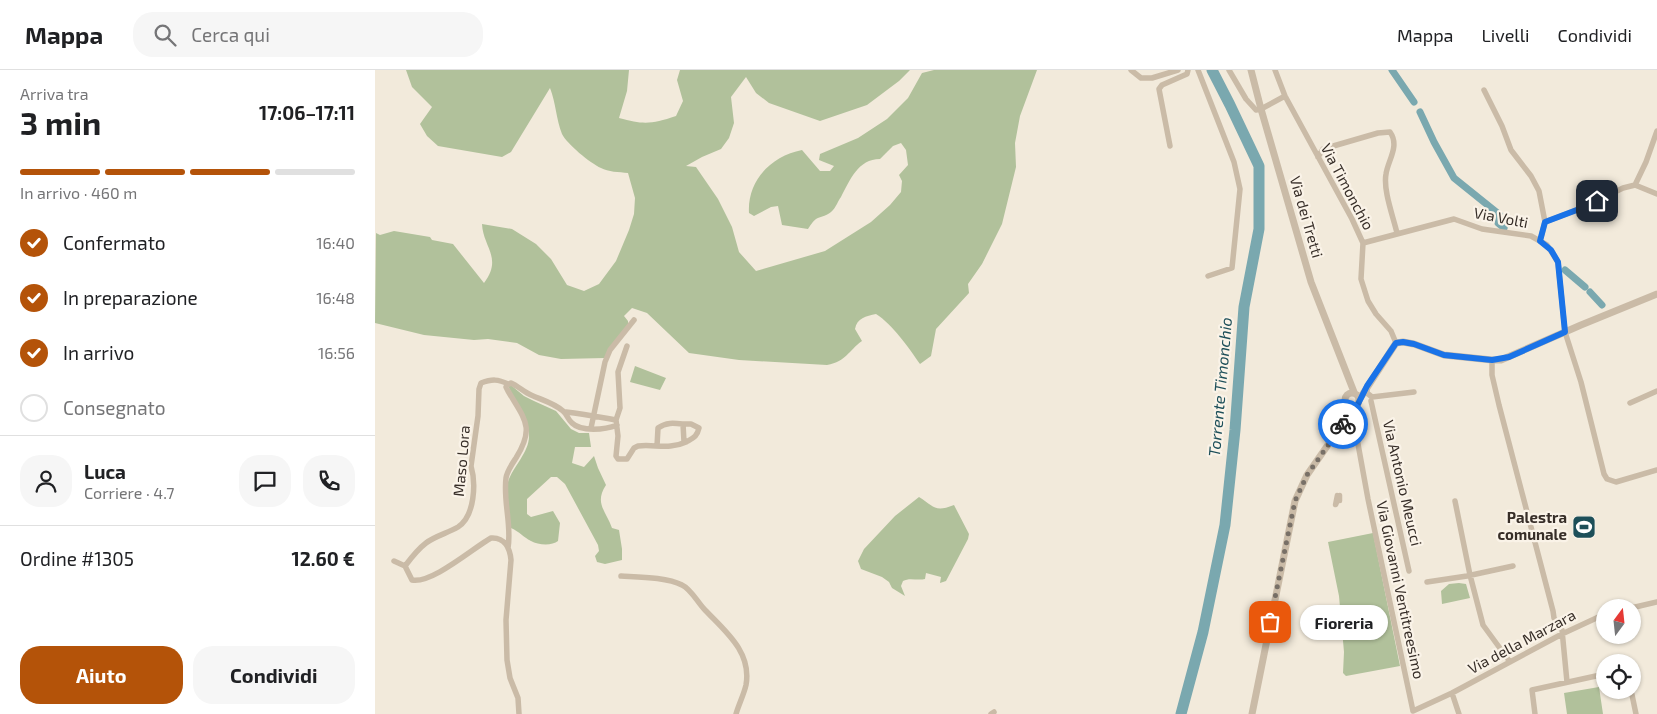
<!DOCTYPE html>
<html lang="it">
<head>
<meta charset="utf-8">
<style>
  body { margin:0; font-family:"Exo 2",sans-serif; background:#f6f6f6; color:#202124; height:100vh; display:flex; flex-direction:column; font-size:19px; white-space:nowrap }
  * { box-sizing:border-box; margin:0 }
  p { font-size:16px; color:#757577 }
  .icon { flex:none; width:28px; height:28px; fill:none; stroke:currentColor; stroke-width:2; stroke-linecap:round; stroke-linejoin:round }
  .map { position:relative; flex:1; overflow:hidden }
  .details { display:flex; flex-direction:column; background:#fff; width:375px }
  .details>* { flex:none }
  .needle { width:32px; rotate:15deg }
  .fabs { position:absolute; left:1221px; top:529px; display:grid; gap:10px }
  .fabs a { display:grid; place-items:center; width:45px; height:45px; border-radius:50%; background:#fff; box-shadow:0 1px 4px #0004; font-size:25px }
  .pin { position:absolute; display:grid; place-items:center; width:42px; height:42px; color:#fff; margin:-21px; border-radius:10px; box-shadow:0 2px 8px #0006 }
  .courier { position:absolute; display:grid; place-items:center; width:50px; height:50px; margin:-25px; border:4px solid #1a73e8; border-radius:50%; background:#fff; color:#222; box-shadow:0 1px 6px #0007 }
  .bubble { position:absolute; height:35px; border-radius:18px; background:#fff; box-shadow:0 1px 4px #0004; font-size:16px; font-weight:700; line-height:35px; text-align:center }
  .head em { font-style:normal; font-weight:700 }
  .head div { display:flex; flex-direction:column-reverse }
  .head { display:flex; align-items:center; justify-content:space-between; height:85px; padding:0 20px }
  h1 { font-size:32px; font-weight:700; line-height:38px }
  .bar { display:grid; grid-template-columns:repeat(4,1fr); gap:8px 5px; align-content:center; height:60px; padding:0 20px }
  .bar i { height:6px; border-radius:4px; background:#e0e0e0 }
  .bar .selected { background:#b45309 }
  .bar p { grid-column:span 4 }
  .line { display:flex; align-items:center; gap:12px; padding:0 20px; border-top:1px solid #e0e0e0 }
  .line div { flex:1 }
  .round { display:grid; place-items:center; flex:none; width:52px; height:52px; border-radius:20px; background:#f6f6f6 }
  ol { padding:0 20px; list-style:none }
  li { display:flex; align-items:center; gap:15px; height:55px }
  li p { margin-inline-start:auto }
  li .icon { padding:5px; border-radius:50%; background:#b45309; color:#fff; stroke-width:4 }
  li:last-child { color:#757577 }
  li i { width:28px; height:28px; border:2px solid #e0e0e0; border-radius:50% }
  .cta { display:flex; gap:10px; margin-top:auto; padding:10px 20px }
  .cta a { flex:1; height:58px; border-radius:20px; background:#b45309; color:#fff; font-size:20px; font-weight:700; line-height:58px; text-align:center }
  .cta a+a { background:#f6f6f6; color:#202124 }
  header { display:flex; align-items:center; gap:30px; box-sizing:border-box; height:70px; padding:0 25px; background:#fff; border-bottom:1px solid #e0e0e0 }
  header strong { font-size:24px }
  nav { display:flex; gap:28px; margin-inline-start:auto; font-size:18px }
  .search { width:350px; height:45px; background:#f6f6f6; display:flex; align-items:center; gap:12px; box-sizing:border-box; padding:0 18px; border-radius:20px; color:#757577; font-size:19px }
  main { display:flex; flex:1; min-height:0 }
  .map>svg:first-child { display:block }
  .green { fill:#b1c19b }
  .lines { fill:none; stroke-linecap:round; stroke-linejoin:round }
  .canal { stroke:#7aa8af; stroke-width:7 }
  .river { stroke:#7aa8af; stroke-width:11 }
  .pedestrian { stroke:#cabba7; stroke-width:4.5 }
  .minor { stroke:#cabba7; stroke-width:5.5 }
  .tertiary { stroke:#cabba7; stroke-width:7 }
  .done { stroke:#787067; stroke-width:5; stroke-dasharray:0 9 }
  .route { stroke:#1a73e8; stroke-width:6 }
  .labels { text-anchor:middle; stroke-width:4.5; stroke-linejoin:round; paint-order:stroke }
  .street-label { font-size:15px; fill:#372e28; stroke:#faf3e8 }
  .poi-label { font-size:15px; font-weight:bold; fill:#372e28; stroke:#faf3e8; text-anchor:end }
  .water-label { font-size:16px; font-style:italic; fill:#1d4f59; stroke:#faf3e8 }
</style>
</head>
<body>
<header>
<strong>Mappa</strong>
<div class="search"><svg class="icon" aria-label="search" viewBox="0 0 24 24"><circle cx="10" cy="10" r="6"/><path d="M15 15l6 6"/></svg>Cerca qui</div>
<nav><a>Mappa</a><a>Livelli</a><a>Condividi</a></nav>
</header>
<main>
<section class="details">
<div class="head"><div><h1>3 min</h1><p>Arriva tra</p></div><em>17:06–17:11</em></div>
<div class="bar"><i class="selected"></i><i class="selected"></i><i class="selected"></i><i></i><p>In arrivo · 460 m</p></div>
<ol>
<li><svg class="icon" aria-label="check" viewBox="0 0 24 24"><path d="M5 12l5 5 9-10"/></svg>Confermato<p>16:40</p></li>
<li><svg class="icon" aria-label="check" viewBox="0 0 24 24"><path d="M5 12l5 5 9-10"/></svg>In preparazione<p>16:48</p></li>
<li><svg class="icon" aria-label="check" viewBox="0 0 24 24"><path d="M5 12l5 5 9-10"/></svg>In arrivo<p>16:56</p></li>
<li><i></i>Consegnato</li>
</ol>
<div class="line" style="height:90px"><a class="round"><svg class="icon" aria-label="person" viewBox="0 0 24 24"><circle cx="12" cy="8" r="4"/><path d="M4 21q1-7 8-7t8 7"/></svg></a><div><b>Luca</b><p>Corriere · 4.7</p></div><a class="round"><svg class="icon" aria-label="chat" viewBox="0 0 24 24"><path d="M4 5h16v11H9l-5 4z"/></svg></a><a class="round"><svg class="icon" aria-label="phone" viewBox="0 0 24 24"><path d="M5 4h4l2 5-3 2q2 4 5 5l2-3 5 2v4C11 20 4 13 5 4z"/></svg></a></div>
<div class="line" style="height:65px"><div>Ordine #1305</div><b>12.60 €</b></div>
<div class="cta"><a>Aiuto</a><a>Condividi</a></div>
</section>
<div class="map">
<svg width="1282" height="644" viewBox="0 0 1282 644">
  <rect width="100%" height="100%" fill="#f2eadb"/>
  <path class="green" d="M31,0h223l-2,21 -8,27c25,7 33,6 57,-2l7,-15 -6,-21 3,-10h230l-11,11 -32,24 -47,16 -51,-18 -13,-10 -10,-16 -15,20 3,26 -5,15 -8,11 -19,8 -16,9 10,1 22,32 14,28 7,25 17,19 69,-20 46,-29 19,-17 11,-13 1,-11 -3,-6 9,-10 -2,-15 -5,-7 -8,3 -13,13c-22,0 -30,21 -39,38 -3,4 -5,10 -8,13 -5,6 -12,6 -17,9 -3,2 -6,7 -8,10l-26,-4 -4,-19 -7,1 -17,9 -5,-3c-2,-32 22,-57 53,-63l18,21h10l4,-5 -15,-6 1,-6 38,-16 29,-19 21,-21 14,-25 12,-3h103l-17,46 -5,27 1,24 -14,57 -20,40 -14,20 1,9 -33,36 -5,27 -11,8c-11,-16 -28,-40 -44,-50 -10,2 -19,4 -21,15l7,12c-14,10 -15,20 -35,24l-88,-5 -50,-7 -42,-40 -15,-5 -8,8 4,5v4l-23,33 -44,1 -22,-4 -22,-12 -29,-4 -14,1 -50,-5 -49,-12 1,-90 4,2 14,-4 36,6 2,3 21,4 31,39c19,-25 -1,-36 -2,-59l30,5 24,15 15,15 16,26 17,6 15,-7 17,-23 13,-31 5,-16 1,-16 -7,-25c-9,-1 -20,-1 -27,-5 -11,-5 -34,-24 -39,-34 -6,-15 -6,-31 -12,-46l-39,64 -9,5 -64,-11 -11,-10 -7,-12 12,-17 -20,-20z
    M260,296l31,12 -6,12 -30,-8z
    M133,316h4l12,10 10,5 22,10 15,18 8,4h10l2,14h-16l-3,16 12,4 10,-11 4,12 8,17c-12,18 0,26 6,43l7,2 3,19v11l-17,4 -8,-2 -2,-6 4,-5 -1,-6 -33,-61 -8,-7h-6l-24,22v15l4,3 22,-6 7,12 -2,18c-6,5 -20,4 -27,0 -8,-4 -11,-9 -20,-13 -2,-14 -7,-32 -3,-46 5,-16 21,-29 21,-46 0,-17 -14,-35 -21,-50z
    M544,427c15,9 15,16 35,8l15,29 -1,5 -22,42 -6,2 1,-6 -15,-4 -1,6c-8,2 -15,-2 -22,2l-2,5 4,10 -13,-8 -3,-6 -7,-5 -21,-8 -3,-8 6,-12 31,-33z
    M998,463l27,133 -54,10 -3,-3 1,-21 -5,-56 -11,-54z
    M1084,513l7,1 4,14 -28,6 -1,-13 8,-7z
    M1224,617l4,27h-36l-3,-21z"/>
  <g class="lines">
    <path class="canal" d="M1017,0l22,32
      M1045,42l14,30 20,36 46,37 -2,8 6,5
      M1190,200l20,17
      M1215,222l12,13"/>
    <path class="river" d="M806,644l22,-82 22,-107 10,-95 9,-123 15,-78v-63l-29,-61 -18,-35"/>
    <path class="pedestrian" d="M962,425l-2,10h1l4,-10v6"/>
    <path class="minor" d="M756,0l10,8h11l26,-8
      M823,0l36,92 6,27 -8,79 -24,8
      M854,0l17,29 10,11 5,-1 24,-13
      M900,0l10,26 67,123 11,24 -2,36 7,22 8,13 15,17 5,12
      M1109,20l18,36 9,24 20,26 8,15 6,31 -5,19
      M795,76l-11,-57 3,-4 25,-11 1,-4
      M943,87l5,-8 55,-16 12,-1c10,14 -2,28 -4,42 -3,16 7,42 11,59
      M1260,115l22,9
      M1170,152l37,-14 41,-20 12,-3 11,-23 11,-31
      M988,173l91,-24 28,10 49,7 16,9 11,17 7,70 16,50 23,92 3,5 9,3 41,-12
      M1117,290v15l7,30 54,206 1,7 8,12 5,52
      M992,318v5l5,4 42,-5
      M996,331l38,170
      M1255,333l27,-12
      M977,341l16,88 45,212
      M191,342c17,2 33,5 50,8l2,16 -2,20 2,3h9l7,-11 4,-2c17,-2 31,4 48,-4 7,-4 11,-5 13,-14l-8,-4h-8
      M241,350l4,-12 -2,-36 9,-26
      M216,358l14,-66 5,-12 24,-30
      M282,376l1,-18c8,-6 16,-5 25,-4l1,18
      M1080,431l15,74 13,50 27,37
      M133,478c4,-23 -5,-46 -2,-70 1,-7 6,-14 10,-20 19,-31 9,-38 -8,-67l-2,-4 1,-2 4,-2c7,3 13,9 20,12 11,5 23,8 32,16 4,3 5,9 9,12 9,9 33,7 45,2
      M19,491l11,5 7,14c20,4 61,-32 79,-42 14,-1 19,11 20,22l-5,60 1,40 3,18 8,20 1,16
      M30,496c6,-8 13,-17 21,-23 9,-7 22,-10 32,-16 17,-11 18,-44 13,-61l7,-50 1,-27 2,-6c11,-4 17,-4 27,1
      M246,506c18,1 46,1 61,9 9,4 16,18 23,25 20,21 47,42 41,75 -2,9 -7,19 -10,29
      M1052,512l40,-6 46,-10
      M1256,538l26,-6
      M1256,620l5,24
      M1077,623l7,21
      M1038,641l39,-18 110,-59 43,-20
      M616,644l3,-2
      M1160,644l-3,-24 73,-16"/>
    <path class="tertiary" d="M876,0l10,39 50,173 43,110
      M970 330a7 7 0 1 1 14 0a7 7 0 1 1-14 0Z
      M984,330l37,-57 7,-1 11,2 30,11 48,5h9l80,-35 76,-31
      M961,358l9,-25
      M877,644l43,-213 12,-26 48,-69"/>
  </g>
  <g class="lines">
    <path class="done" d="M895,552l25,-121 12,-26 36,-51"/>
    <path class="route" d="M968,354l15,-20 9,-18 29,-43 7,-1 11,2 30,11 48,5 17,-3 56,-25 -7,-70 -7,-12 -11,-9 5,-19 37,-14 15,-7"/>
  </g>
  <defs>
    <g id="stadium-square" transform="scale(1.25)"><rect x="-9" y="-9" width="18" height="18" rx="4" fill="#1d4f59" stroke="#faf3e8"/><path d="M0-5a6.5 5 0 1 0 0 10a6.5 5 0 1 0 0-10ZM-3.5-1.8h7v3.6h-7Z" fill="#fff"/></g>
  </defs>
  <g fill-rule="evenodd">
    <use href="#stadium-square" x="1209" y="457"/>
  </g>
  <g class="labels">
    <g class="street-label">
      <text transform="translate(972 117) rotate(62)" y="5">Via Timonchio</text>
      <text transform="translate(931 147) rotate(74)" y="5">Via dei Tretti</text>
      <text transform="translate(1126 148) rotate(11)" y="5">Via Volti</text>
      <text transform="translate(87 391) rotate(-85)" y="5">Maso Lora</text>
      <text transform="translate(1027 413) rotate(77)" y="5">Via Antonio Meucci</text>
      <text transform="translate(1025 520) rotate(78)" y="5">Via Giovanni Ventitreesimo</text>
      <text transform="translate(1147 572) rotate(-28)" y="5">Via della Marzara</text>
    </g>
    <g class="poi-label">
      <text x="1192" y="453">Palestra<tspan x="1192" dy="17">comunale</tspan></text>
    </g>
    <g class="water-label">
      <text transform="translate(845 317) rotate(-85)" y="6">Torrente Timonchio</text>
    </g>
  </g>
</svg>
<div class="fabs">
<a><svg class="needle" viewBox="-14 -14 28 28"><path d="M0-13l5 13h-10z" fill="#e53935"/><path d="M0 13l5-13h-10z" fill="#757577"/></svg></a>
<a><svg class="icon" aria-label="locate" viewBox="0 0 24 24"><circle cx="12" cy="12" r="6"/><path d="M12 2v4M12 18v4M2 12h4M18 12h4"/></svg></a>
</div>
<div class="pin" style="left:895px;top:552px;background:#ea580c"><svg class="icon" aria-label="bag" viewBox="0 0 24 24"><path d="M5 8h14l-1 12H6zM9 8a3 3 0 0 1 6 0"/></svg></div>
<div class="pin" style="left:1222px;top:131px;background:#1f2937"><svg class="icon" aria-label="home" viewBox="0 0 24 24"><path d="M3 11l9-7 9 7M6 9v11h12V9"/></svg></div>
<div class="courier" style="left:968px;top:354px"><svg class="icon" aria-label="bike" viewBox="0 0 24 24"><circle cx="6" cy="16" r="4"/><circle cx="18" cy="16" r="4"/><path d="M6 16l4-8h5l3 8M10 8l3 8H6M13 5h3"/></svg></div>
<div class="bubble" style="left:925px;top:535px;width:88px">Fioreria</div>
</div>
</main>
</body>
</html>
